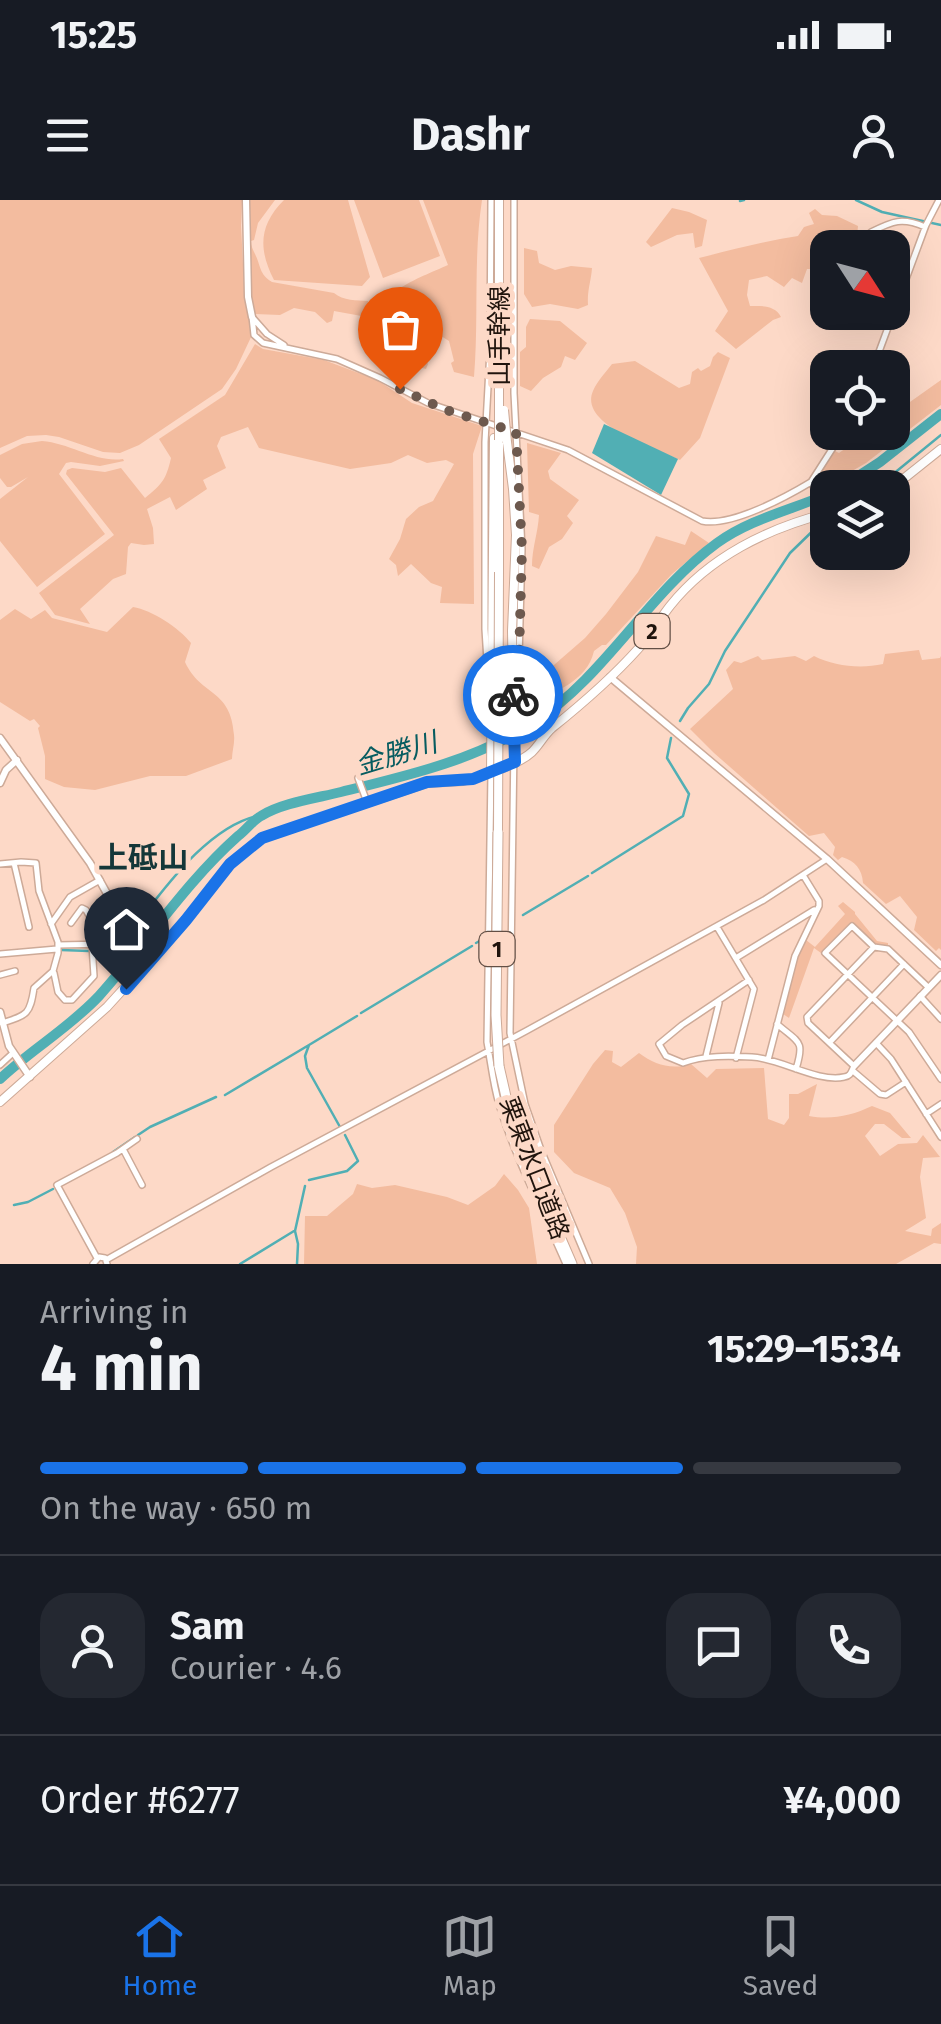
<!DOCTYPE html>
<html lang="en">
<head>
<meta charset="utf-8">
<style>
  body { margin:0; font-family:"Fira Sans","Noto Sans JP",sans-serif; background:#242831; color:#f1f3f6; height:100vh; display:flex; flex-direction:column; font-size:38px; white-space:nowrap }
  * { box-sizing:border-box; margin:0 }
  p { font-size:32px; color:#9ea1a6 }
  .icon { flex:none; width:55px; height:55px; fill:none; stroke:currentColor; stroke-width:2; stroke-linecap:round; stroke-linejoin:round }
  .map { position:relative; height:1064px; overflow:hidden }
  .panel { display:flex; flex-direction:column; background:#171b24; flex:1 }
  .panel>* { flex:none }
  .needle { width:65px; rotate:126deg }
  .tools { position:absolute; left:810px; top:30px; display:grid; gap:20px }
  .tools a { display:grid; place-items:center; width:100px; height:100px; border-radius:20px; background:#171b24; box-shadow:0 10px 40px #0002; font-size:50px }
  .pin { position:absolute; display:grid; place-items:center; width:85px; height:85px; color:#fff; margin:-102px -42px; border-radius:50% 50% 50% 0; rotate:-45deg; box-shadow:0 0 10px #0007 }
  .pin .icon { rotate:45deg }
  .courier { position:absolute; display:grid; place-items:center; width:100px; height:100px; margin:-50px; border:8px solid #1a73e8; border-radius:50%; background:#fff; color:#222; box-shadow:0 2px 12px #0007 }
  .overview em { font-style:normal; font-weight:700 }
  .overview div { display:flex; flex-direction:column-reverse }
  .overview { display:flex; align-items:center; justify-content:space-between; height:170px; padding:0 40px }
  h1 { font-size:65px; font-weight:700; line-height:75px }
  .bar { display:grid; grid-template-columns:repeat(4,1fr); gap:15px 10px; align-content:center; height:120px; padding:0 40px }
  .bar i { height:12px; border-radius:8px; background:#363941 }
  .bar .selected { background:#1a73e8 }
  .bar p { grid-column:span 4 }
  .line { display:flex; align-items:center; gap:25px; padding:0 40px; border-top:2px solid #363941 }
  .line div { flex:1 }
  .round { display:grid; place-items:center; flex:none; width:105px; height:105px; border-radius:30px; background:#242831 }
  .status { display:flex; justify-content:space-between; align-items:center; height:70px; padding:0 50px; background:#171b24; direction:ltr }
  .status svg { height:28px; fill:currentColor }
  header { display:flex; justify-content:space-between; align-items:center; height:130px; padding:0 40px; background:#171b24; font-size:45px; font-weight:700 }
  .menu { display:flex; justify-content:space-around; align-items:center; height:140px; border-top:2px solid #363941; background:#171b24; font-size:28px; color:#9ea1a6 }
  .menu a { display:grid; justify-items:center; gap:5px }
  .menu .selected { color:#1a73e8 }
  .map>svg:first-child { display:block }
  .green { fill:#f3bc9f }
  .water { fill:#51afb4 }
  .lines { fill:none; stroke-linecap:round; stroke-linejoin:round }
  .stream { stroke:#51afb4; stroke-width:2.5 }
  .river { stroke:#51afb4; stroke-width:10 }
  .minor-casing { stroke:#cdaa98; stroke-width:8 }
  .tertiary-casing { stroke:#cdaa98; stroke-width:9 }
  .secondary-casing { stroke:#cdaa98; stroke-width:10 }
  .primary-casing { stroke:#cdaa98; stroke-width:10 }
  .trunk-casing { stroke:#cdaa98; stroke-width:11 }
  .minor { stroke:#fff; stroke-width:5 }
  .tertiary { stroke:#fff; stroke-width:6 }
  .secondary { stroke:#fff; stroke-width:8 }
  .primary { stroke:#fff; stroke-width:8 }
  .trunk { stroke:#fff; stroke-width:9 }
  .primary-bridge-casing { stroke:#cdaa98; stroke-width:10; stroke-linecap:butt }
  .trunk-bridge-casing { stroke:#cdaa98; stroke-width:11; stroke-linecap:butt }
  .primary-bridge { stroke:#fff; stroke-width:8 }
  .trunk-bridge { stroke:#fff; stroke-width:9 }
  .done { stroke:#6d594e; stroke-width:10; stroke-dasharray:0 18 }
  .route { stroke:#1a73e8; stroke-width:12 }
  .labels { text-anchor:middle; stroke-width:10; stroke-linejoin:round; paint-order:stroke }
  .shield { fill:#fdd9c7; stroke:#624f45; stroke-width:2.5 }
  .shield-label { font-size:22px; font-weight:bold; fill:#20140d }
  .street-label { font-size:25px; fill:#20140d; stroke:#fdd9c7 }
  .water-label { font-size:28px; font-style:italic; fill:#075c60; stroke:#fdd9c7 }
  .quarter-label { font-size:30px; font-weight:bold; fill:#143739; stroke:#fdd9c7 }
</style>
</head>
<body>
<div class="status"><b>15:25</b><svg viewBox="0 0 49 12"><path d="M0 12V9h3v3zM5 12V6h3v6zM10 12V3h3v9zM15 12V0h3v12zM26 1h20v11H26zM47 4h2v5h-2z"/></svg></div>
<header><svg class="icon" aria-label="menu" viewBox="0 0 24 24"><path d="M4 6h16M4 12h16M4 18h16"/></svg>Dashr<svg class="icon" aria-label="person" viewBox="0 0 24 24"><circle cx="12" cy="8" r="4"/><path d="M4 21q1-7 8-7t8 7"/></svg></header>
<div class="map">
<svg width="941" height="1064" viewBox="0 0 941 1064">
  <rect width="100%" height="100%" fill="#fdd9c7"/>
  <path class="green" d="M0,0h242l-1,26 4,76 7,33 -16,34 -14,20 -83,56 -19,8 -17,-1 -44,-15 -13,-2 -19,1 -27,12z
    M250,0h25l-17,23 -4,17 -3,1c0,5 2,9 4,13 6,12 4,20 17,28l62,11c9,8 23,7 34,8l-1,16 -33,-6 -2,10 -5,2 -12,-11 -21,-4 -14,7 -25,-1 -3,-9 -4,-79z
    M284,0h64l22,77 -8,9 -88,-6c-16,-31 -15,-55 10,-80z
    M354,0h65l21,56 -57,22z
    M423,0h59c-9,59 -3,118 -8,177l-20,-5 -3,-9 3,-2 -5,-20 -8,-5 -17,18 4,10 -2,5c-14,-4 -34,-3 -45,-13 -7,-6 -8,-13 -9,-21 -2,-41 45,-56 76,-70z
    M672,8l17,4 18,8 -5,26 -7,2 -2,-15 -16,2 -26,12 -5,-5z
    M815,9l7,6 15,1 21,10 -2,21 -28,1 -1,13 -13,8h-7l-5,14 -10,-5 -8,9 -17,-11 -18,4 -2,15 3,11c12,0 25,-1 31,11l-8,3 -37,29 -21,-18 13,-20 -29,-53c33,-8 66,-17 99,-22l6,-9 10,-3 -5,-11z
    M524,48l13,3 2,12 16,7 16,-4 21,2c-1,14 -5,22 -4,37l-10,4 -28,-5 -18,3 -8,-13z
    M530,119l30,2 27,22 -12,17 -10,-4 -4,11 -18,11 -12,13 -11,-5v-34l6,-5v-20z
    M255,144l8,5 61,11 53,20 35,23 70,23 -9,28 1,150 -34,-1 2,-16 -11,-4 -20,-19 -13,12 -2,-11 -7,-6 11,-20 6,-20 13,-12 14,-6 21,-37 -8,-4 -19,3 -19,-8 -17,8 -41,6 -91,-21 -11,-21 -27,10 -4,9 9,22 -23,12 4,9 -31,21 -6,-13 -23,12 6,19 1,16 -10,1 -13,-2 -3,4 -2,27 -13,5 -33,30 10,15 -35,-9 -16,-22 75,-58 -48,-61 1,-4 5,-2 33,4 16,-4 24,30c17,-14 21,-18 26,-40l-12,-19 66,-44z
    M718,152l12,6 -30,80 -20,22c-24,-11 -102,-35 -87,-69 4,-10 13,-19 19,-27l23,-3 44,27 11,-4 2,-12 6,-4 3,3 9,-5 3,-9z
    M941,180v25l-75,58 -47,27 -3,-4 7,-17 12,-18 4,2 28,-20 25,-1 1,-18z
    M42,241c28,2 54,22 81,18l1,2 -24,5 -29,-4 -5,1 -7,11 46,60 -68,53 -37,-46v-42l28,-22 -17,10h-4l-7,-9v-23l22,-11z
    M527,243l34,10 -13,18 2,8 29,21 -12,16 6,7 -11,16 -13,8 -10,22 -7,-3c0,-18 6,-33 7,-51l-10,-3z
    M691,331l18,12 -37,31 -66,71h-4l-8,6c-7,31 -41,41 -66,55l-4,-15 61,-53 21,-24 32,-42 18,-36 29,9z
    M133,407c19,3 46,21 58,36l-6,19c16,35 46,26 49,73 1,8 -2,16 -2,24l-46,17h-36l-55,14 -31,-3 -19,-8v-23l-7,-28 2,-2 -6,-7 -4,2 -30,-19v-82l15,-11 16,10 14,-9 7,8 55,14z
    M919,450l3,10 18,-2 1,-2v294l-2,-2 -3,3 -22,-21 3,-13 -17,-21 -14,8 -23,-21c-1,-14 -8,-22 -21,-26l-4,3 -5,-5 2,-8 -11,-14 -15,3 -95,-83 -24,-24 43,-40 -7,-19 8,-9 7,2 17,-7 4,4 33,-4 11,5 8,-5c20,10 46,13 69,8l2,-10z
    M843,702l12,10v2l22,27 11,2v3h-11l-26,-24 -30,31 -7,-5 -25,70 -6,-4 15,-57 8,-17 9,7 30,-33 -7,-8z
    M605,850l8,1 -1,11 9,5 18,-14c16,12 32,17 52,11l16,14 9,-9 48,-1 4,51 16,6 5,-7v-24h9l19,-10 -8,32c22,4 42,0 63,-10l18,7 21,25h-9l-18,-14h-9l-10,12 15,20 18,-12 19,-1 6,-8 17,22 -17,1 -3,19 6,41 -21,13 26,5 1,-7 9,-6v21l-7,-1 -38,21h-260l1,-17 -12,-34 -15,-25 -36,-15 -20,-21v-27l39,-61z
    M504,974l14,16 11,18 8,56h-233l1,-48h22l26,-22 4,-10 15,4 23,-3 52,12 21,8 27,-19z"/>
  <path class="water" d="M604,224l74,35 -17,36 -69,-42z"/>
  <g class="lines">
    <path class="stream" d="M856,0l26,12 59,13
      M740,1l4,-1
      M876,288l65,-53
      M680,521l8,-13 21,-24 16,-33 65,-98 36,-35
      M592,673l91,-57 6,-22 -22,-36 4,-20
      M523,715l65,-39
      M136,725c30,-39 75,-102 126,-110
      M476,743l7,-4
      M117,745l6,-5
      M61,750l28,1
      M361,813l111,-67
      M225,895l84,-50
      M340,927l-33,-59 -2,-12 4,-11 48,-29
      M138,935l12,-8 66,-30
      M113,952l22,-15
      M309,980l38,-9 11,-10 -13,-26
      M14,1005l14,-3 25,-13
      M240,1064l54,-33
      M297,1064l1,-20 -3,-13 10,-45"/>
    <path class="river" d="M840,288l40,-26 61,-48
      M0,879c32,-30 69,-51 99,-83 47,-52 86,-113 139,-160 8,-6 14,-15 23,-20 20,-13 56,-18 80,-24 65,-16 135,-32 192,-69 73,-47 114,-129 184,-180 33,-24 74,-33 111,-49"/>
    <g class="minor-casing">
      <path id="minor" d="M514,0v193l8,156 -3,109 -3,13
        M871,32c22,-11 31,-15 54,-5
        M252,117l2,18 9,8 74,16 43,19 48,25 140,47 134,71c29,6 84,-24 109,-39
        M252,117l15,17 17,11
        M873,168l53,-143 13,-25
        M827,313l-16,-31 32,-50
        M489,493l-4,-64v-187l5,-92 1,-150
        M514,545l-4,288 15,71 16,46 48,114
        M491,573l-4,269c4,21 6,42 12,62 17,56 44,107 67,160
        M358,578l9,24
        M14,663l15,64
        M0,664l21,-2 15,1 3,28 19,51v11l-5,18 -19,17c-4,26 -6,27 -32,35
        M71,723l11,-15 4,2 11,20 24,-13
        M51,724l19,-27 30,-17
        M717,727l37,62 -18,69
        M58,745l50,-1 14,-9
        M0,754l57,-5
        M736,758l78,-48
        M54,773l4,19 7,8h7l22,-24 -2,-31
        M0,775l15,-4
        M749,780l-67,45 -23,19 7,12 17,7c21,-8 47,-7 69,-6 27,1 66,26 92,20 7,-1 7,-5 10,-11l-46,-43 -1,-6 67,-70
        M928,787l-40,-38 -14,-2 -22,-21 -27,27 84,79 32,47
        M920,796l21,23
        M777,824c22,19 28,16 19,45
        M830,842l74,-78
        M876,843l15,16 50,78
        M706,856l13,-53
        M768,860l27,-104 24,-50v-5l-16,-26
        M0,865l13,-12
        M853,871l27,23 6,1 20,-13
        M926,914l15,-10
        M123,949l19,36
        M97,1058l-40,-73 60,-32 20,-14
        M106,1060l165,-93 255,-136 238,-131 63,-41
        M93,1064l6,-7 6,1 2,6"/>
    </g>
    <g class="tertiary-casing">
      <path id="tertiary" d="M246,0l2,97 4,20
        M610,477l217,182 114,106
        M0,538l90,125 51,92 7,7
        M0,583l6,-13 11,-10
        M0,812l9,34 21,31
        M854,866l87,-91"/>
    </g>
    <g class="secondary-casing">
      <path id="secondary" d="M0,902l107,-95 79,-87 44,-56 31,-26 166,-55 36,-2 28,-8"/>
    </g>
    <g class="primary-casing">
      <path id="primary" d="M499,0v209
        M494,238l-3,335c14,-6 30,-11 41,-21 8,-8 12,-17 20,-24 30,-24 60,-50 86,-79 12,-13 21,-29 32,-43 39,-49 98,-78 158,-93
        M507,242l6,47 3,46 -4,96 2,114
        M892,288l49,-39
        M499,372v-132"/>
    </g>
    <g class="trunk-casing">
      <path id="trunk" d="M499,866l10,44 14,41 49,113"/>
    </g>
    <use href="#minor" class="minor"/>
    <use href="#tertiary" class="tertiary"/>
    <use href="#secondary" class="secondary"/>
    <use href="#primary" class="primary"/>
    <use href="#trunk" class="trunk"/>
    <g class="primary-bridge-casing">
      <path id="primary-bridge" d="M499,209v31
        M504,210l3,32
        M498,632l1,-260"/>
    </g>
    <g class="trunk-bridge-casing">
      <path id="trunk-bridge" d="M498,632l-2,183 3,51"/>
    </g>
    <use href="#primary-bridge" class="primary-bridge"/>
    <use href="#trunk-bridge" class="trunk-bridge"/>
  </g>
  <g class="lines">
    <path class="done" d="M400,189l46,21 70,22 6,117 -3,109 -6,24v13"/>
    <path class="route" d="M126,789l60,-69 44,-56 32,-26 165,-56 46,-3 42,-17 -2,-67"/>
  </g>
  <g class="labels">
    <g class="shield">
      <rect x="634.5" y="414" width="35" height="34" rx="8"/>
      <rect x="479.5" y="732" width="35" height="34" rx="8"/>
    </g>
    <g class="shield-label">
      <text x="652" y="439">2</text>
      <text x="497" y="757">1</text>
    </g>
    <g class="street-label">
      <text transform="translate(499 136) rotate(-90)" y="9">山手幹線</text>
      <text transform="translate(535 968) rotate(69)" y="9">栗東水口道路</text>
    </g>
    <g class="water-label">
      <text transform="translate(396 553) rotate(-17)" y="10">金勝川</text>
    </g>
    <g class="quarter-label">
      <text x="143" y="668">上砥山</text>
    </g>
  </g>
</svg>
<div class="tools">
<a><svg class="needle" viewBox="-14 -14 28 28"><path d="M0-13l5 13h-10z" fill="#e53935"/><path d="M0 13l5-13h-10z" fill="#9ea1a6"/></svg></a>
<a><svg class="icon" aria-label="locate" viewBox="0 0 24 24"><circle cx="12" cy="12" r="6"/><path d="M12 2v4M12 18v4M2 12h4M18 12h4"/></svg></a>
<a><svg class="icon" aria-label="layers" viewBox="0 0 24 24"><path d="M12 4l9 5-9 5-9-5zM3 14l9 5 9-5"/></svg></a>
</div>
<div class="pin" style="left:400px;top:189px;background:#ea580c"><svg class="icon" aria-label="bag" viewBox="0 0 24 24"><path d="M5 8h14l-1 12H6zM9 8a3 3 0 0 1 6 0"/></svg></div>
<div class="pin" style="left:126px;top:789px;background:#1f2937"><svg class="icon" aria-label="home" viewBox="0 0 24 24"><path d="M3 11l9-7 9 7M6 9v11h12V9"/></svg></div>
<div class="courier" style="left:513px;top:495px"><svg class="icon" aria-label="bike" viewBox="0 0 24 24"><circle cx="6" cy="16" r="4"/><circle cx="18" cy="16" r="4"/><path d="M6 16l4-8h5l3 8M10 8l3 8H6M13 5h3"/></svg></div>
</div>
<section class="panel">
<div class="overview"><div><h1>4 min</h1><p>Arriving in</p></div><em>15:29–15:34</em></div>
<div class="bar"><i class="selected"></i><i class="selected"></i><i class="selected"></i><i></i><p>On the way · 650 m</p></div>
<div class="line" style="height:180px"><a class="round"><svg class="icon" aria-label="person" viewBox="0 0 24 24"><circle cx="12" cy="8" r="4"/><path d="M4 21q1-7 8-7t8 7"/></svg></a><div><b>Sam</b><p>Courier · 4.6</p></div><a class="round"><svg class="icon" aria-label="chat" viewBox="0 0 24 24"><path d="M4 5h16v11H9l-5 4z"/></svg></a><a class="round"><svg class="icon" aria-label="phone" viewBox="0 0 24 24"><path d="M5 4h4l2 5-3 2q2 4 5 5l2-3 5 2v4C11 20 4 13 5 4z"/></svg></a></div>
<div class="line" style="height:130px"><div>Order #6277</div><b>¥4,000</b></div>
</section>
<nav class="menu">
<a class="selected"><svg class="icon" aria-label="home" viewBox="0 0 24 24"><path d="M3 11l9-7 9 7M6 9v11h12V9"/></svg>Home</a>
<a><svg class="icon" aria-label="map" viewBox="0 0 24 24"><path d="M3 6l6-2 6 2 6-2v14l-6 2-6-2-6 2zM9 4v14M15 6v14"/></svg>Map</a>
<a><svg class="icon" aria-label="saved" viewBox="0 0 24 24"><path d="M7 4h10v16l-5-4-5 4z"/></svg>Saved</a>
</nav>
</body>
</html>
